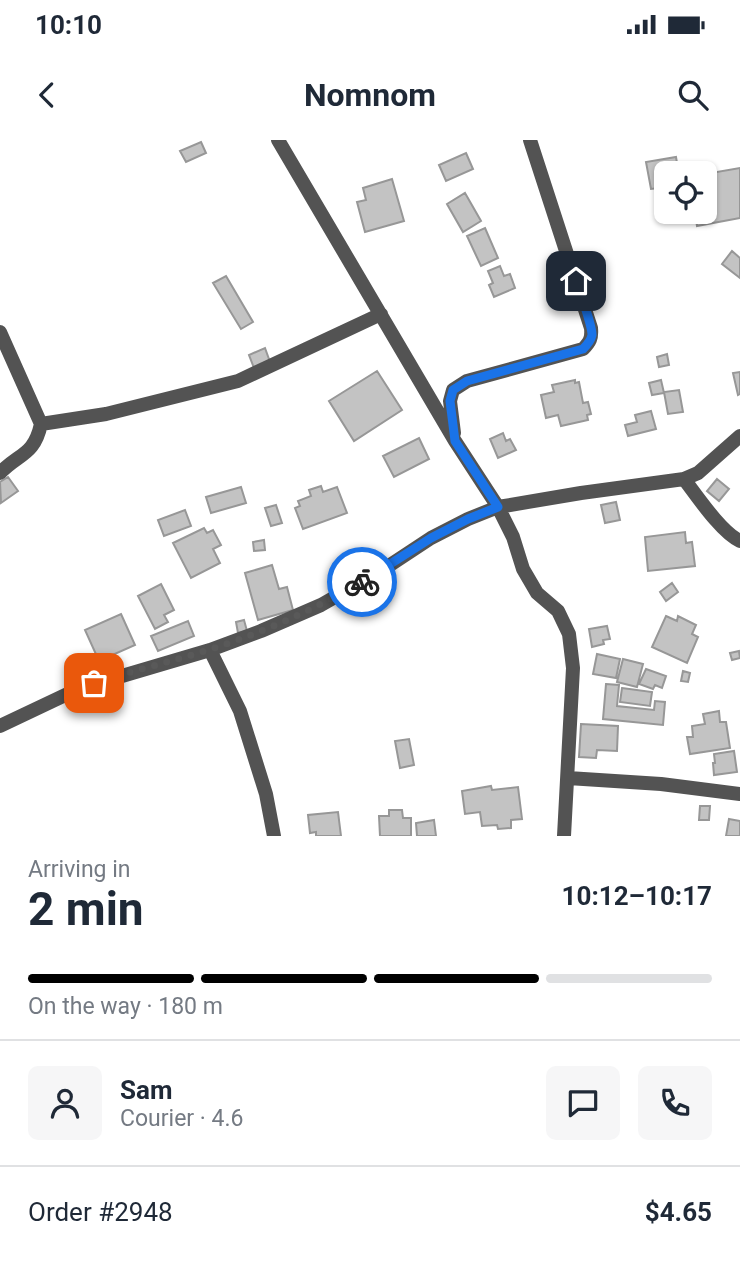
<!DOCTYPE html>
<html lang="en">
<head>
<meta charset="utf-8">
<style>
  body { margin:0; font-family:Roboto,sans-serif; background:#f6f6f7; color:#1f2937; height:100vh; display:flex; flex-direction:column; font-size:26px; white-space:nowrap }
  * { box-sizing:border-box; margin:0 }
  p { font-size:23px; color:#747a83 }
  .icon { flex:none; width:38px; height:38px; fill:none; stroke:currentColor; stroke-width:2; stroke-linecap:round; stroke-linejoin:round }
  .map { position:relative; height:696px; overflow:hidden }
  .panel { display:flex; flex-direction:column; background:#fff; flex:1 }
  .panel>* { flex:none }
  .tools { position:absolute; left:654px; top:21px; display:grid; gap:14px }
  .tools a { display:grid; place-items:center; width:63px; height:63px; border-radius:10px; background:#fff; box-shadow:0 2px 5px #0004; font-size:35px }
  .pin { position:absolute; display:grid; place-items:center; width:60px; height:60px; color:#fff; margin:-30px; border-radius:14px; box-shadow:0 4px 10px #0006 }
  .courier { position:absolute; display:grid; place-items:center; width:70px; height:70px; margin:-35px; border:5px solid #1a73e8; border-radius:50%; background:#fff; color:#222; box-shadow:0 2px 9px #0007 }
  .head em { font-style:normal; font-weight:700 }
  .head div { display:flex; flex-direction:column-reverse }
  .head { display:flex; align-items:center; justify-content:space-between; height:119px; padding:0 28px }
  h1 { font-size:46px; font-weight:700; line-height:52px }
  .bar { display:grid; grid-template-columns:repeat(4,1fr); gap:10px 7px; align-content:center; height:84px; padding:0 28px }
  .bar i { height:9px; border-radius:5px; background:#e0e1e3 }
  .bar .active { background:#000 }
  .bar p { grid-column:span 4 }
  .line { display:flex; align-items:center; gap:18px; padding:0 28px; border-top:2px solid #e0e1e3 }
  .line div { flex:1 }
  .round { display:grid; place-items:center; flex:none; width:74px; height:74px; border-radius:10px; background:#f6f6f7 }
  .status { display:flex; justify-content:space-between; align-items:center; height:49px; padding:0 35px; background:#fff; direction:ltr }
  .status svg { height:19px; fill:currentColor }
  header { display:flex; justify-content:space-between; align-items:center; height:91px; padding:0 28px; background:#fff; font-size:32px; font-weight:700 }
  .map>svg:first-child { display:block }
  .building { fill:#c3c3c3; stroke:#979797; stroke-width:2 }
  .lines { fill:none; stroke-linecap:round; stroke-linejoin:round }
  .minor { stroke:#535353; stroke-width:14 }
  .done { stroke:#595959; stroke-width:7; stroke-dasharray:0 12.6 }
  .route { stroke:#1a73e8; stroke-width:9 }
</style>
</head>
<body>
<div class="status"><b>10:10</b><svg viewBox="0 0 49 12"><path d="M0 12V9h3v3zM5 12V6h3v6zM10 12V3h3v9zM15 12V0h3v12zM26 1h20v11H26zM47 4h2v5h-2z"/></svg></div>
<header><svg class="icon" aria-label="back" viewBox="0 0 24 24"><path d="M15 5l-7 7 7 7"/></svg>Nomnom<svg class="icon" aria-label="search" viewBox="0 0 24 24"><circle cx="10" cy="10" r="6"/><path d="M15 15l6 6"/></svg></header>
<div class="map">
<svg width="740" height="696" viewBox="0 0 740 696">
  <rect width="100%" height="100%" fill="#fff"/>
  <path class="building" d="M201,2l5,11 -20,9 -6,-11z
    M466,13l7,16 -27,12 -7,-16z
    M676,17l2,12 -4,1v3h-7v14l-16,2 -5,-27z
    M740,28v50l-43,8 -2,-14h10v-38z
    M392,39l12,42 -39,11 -8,-30 9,-2 -3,-12z
    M465,53l16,28 -18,11 -16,-28z
    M485,88l13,30 -17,8 -14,-30z
    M732,111l8,7v20l-18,-14z
    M500,126l4,10 6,-2 5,14 -21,9 -5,-12 4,-2 -5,-12z
    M226,136l27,46 -12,7 -28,-46z
    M265,208l5,14 -16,6 -5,-13z
    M667,214l2,11 -10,2 -2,-10z
    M377,231l25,39 -48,31 -25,-40z
    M740,232v22l-2,1 -5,-22z
    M575,240v3l4,-1 4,21 5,-1 3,12 -4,1 1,5 -27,6 -3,-11 -12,3 -5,-23 13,-3 -2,-7z
    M661,240l3,13 -12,2 -3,-12z
    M679,250l4,22 -15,2 -4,-22z
    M651,271l5,18 -28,7 -3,-11 12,-3 -2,-7z
    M503,293l3,8 4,-2 6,11 -18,8 -8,-19z
    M419,298l10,21 -35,18 -11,-21z
    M8,337l10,14 -17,12 -1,-21z
    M717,339l12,10 -10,12 -12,-10z
    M321,346l2,6 14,-5 10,26 -44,16 -8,-21 5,-2 -2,-5 13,-5 -2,-6z
    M241,347l5,16 -35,10 -5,-16z
    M616,362l4,18 -15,3 -4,-18z
    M276,365l6,18 -11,3 -6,-18z
    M185,370l6,16 -27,10 -6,-16z
    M204,388l3,5 6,-3 8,15 -8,4 7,14 -29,15 -18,-35z
    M685,392l1,11 6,-1 3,24 -47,5 -3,-34z
    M264,400l1,10 -11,1 -1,-9z
    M272,425l7,24 8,-2 6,23 -35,10 -13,-47z
    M672,443l6,9 -12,9 -6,-9z
    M161,444l13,26 -10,5 4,7 -13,7 -17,-33z
    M121,474l14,31 -36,16 -14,-31z
    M666,476l11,5 1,-5 18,9 -4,9 6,3 -11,26 -35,-16z
    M244,480l3,11 -9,2 -2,-11z
    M188,481l6,15 -36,15 -7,-15z
    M607,486l3,13 -7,1 1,4 -12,3 -3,-18z
    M739,511l1,7 -8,2 -2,-7z
    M597,514l23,5 -4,19 -23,-4z
    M623,519l20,5 -6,23 -20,-5z
    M646,529l20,7 -4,12 -7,-3 -2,4 -14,-5z
    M683,531l7,2 -2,9 -7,-1z
    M606,544l13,1 -2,21 37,4 1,-9 10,1 -2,23 -60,-6z
    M622,548l30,4 -2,14 -30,-4z
    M719,571l1,11h6l4,26 -40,6 -3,-17h6l-1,-11 13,-2 -2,-10z
    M581,584l37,2 -1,25 -20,-1 -1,8 -17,-1z
    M409,599l5,26 -14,3 -5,-27z
    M734,611l3,21 -23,3 -1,-12h2l-1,-9z
    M491,646l1,4 26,-3 4,32 -11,1v8l-13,1 -1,-4 -15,1 -2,-14 -15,2 -3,-23z
    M700,666h10l-1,14h-10z
    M389,670h13l1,8h8v18h-31l-1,-20h10z
    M338,672l3,24h-25v-4l-6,1 -2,-18z
    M729,679l11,2v15h-14z
    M434,680l2,16h-19l-1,-13z"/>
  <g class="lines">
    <path class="minor" d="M278,0l177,301 43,66 15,30 10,32 14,24 21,18 11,23 4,34 -9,168
      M0,192l41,92c-7,32 -22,29 -41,49
      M41,284l65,-10 132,-33 143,-67
      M454,293l-4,-32 3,-11 14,-9 116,-32c7,-7 9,-11 8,-21l-61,-188
      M684,339c13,17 37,53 56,62
      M210,510l30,61 26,83 8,42
      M0,586l78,-37 132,-39 51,-19 60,-26 63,-36 47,-31 37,-19 30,-12 83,-14 103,-14 14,-6 42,-37
      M568,638l93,6 79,10"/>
  </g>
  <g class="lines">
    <path class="done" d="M94,543c37,-12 76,-21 114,-33 54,-17 105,-40 154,-68"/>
    <path class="route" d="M362,442l69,-44 37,-19 30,-12 -43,-66 -5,-40 3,-11 14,-9 116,-32c4,-4 8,-8 9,-14 0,-12 -12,-41 -16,-54"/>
  </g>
</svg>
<div class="tools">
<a><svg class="icon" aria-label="locate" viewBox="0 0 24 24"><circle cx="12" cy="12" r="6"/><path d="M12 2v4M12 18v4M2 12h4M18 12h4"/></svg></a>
</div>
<div class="pin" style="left:94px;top:543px;background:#ea580c"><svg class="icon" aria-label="bag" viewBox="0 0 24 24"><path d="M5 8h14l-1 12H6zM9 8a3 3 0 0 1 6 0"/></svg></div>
<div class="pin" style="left:576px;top:141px;background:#1f2937"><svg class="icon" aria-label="home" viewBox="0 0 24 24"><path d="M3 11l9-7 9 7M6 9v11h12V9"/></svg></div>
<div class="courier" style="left:362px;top:442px"><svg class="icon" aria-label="bike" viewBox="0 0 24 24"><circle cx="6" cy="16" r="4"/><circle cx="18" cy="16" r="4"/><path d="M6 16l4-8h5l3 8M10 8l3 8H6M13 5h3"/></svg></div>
</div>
<section class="panel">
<div class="head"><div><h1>2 min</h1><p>Arriving in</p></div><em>10:12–10:17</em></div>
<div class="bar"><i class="active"></i><i class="active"></i><i class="active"></i><i></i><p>On the way · 180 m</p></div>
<div class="line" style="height:126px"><a class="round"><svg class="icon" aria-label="person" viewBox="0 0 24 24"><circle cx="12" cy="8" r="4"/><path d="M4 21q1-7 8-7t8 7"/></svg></a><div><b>Sam</b><p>Courier · 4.6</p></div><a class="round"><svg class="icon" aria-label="chat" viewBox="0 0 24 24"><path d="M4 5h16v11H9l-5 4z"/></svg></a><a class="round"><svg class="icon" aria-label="phone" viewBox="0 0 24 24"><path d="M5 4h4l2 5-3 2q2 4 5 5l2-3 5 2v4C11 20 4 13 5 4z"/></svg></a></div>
<div class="line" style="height:91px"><div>Order #2948</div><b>$4.65</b></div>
</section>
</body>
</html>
